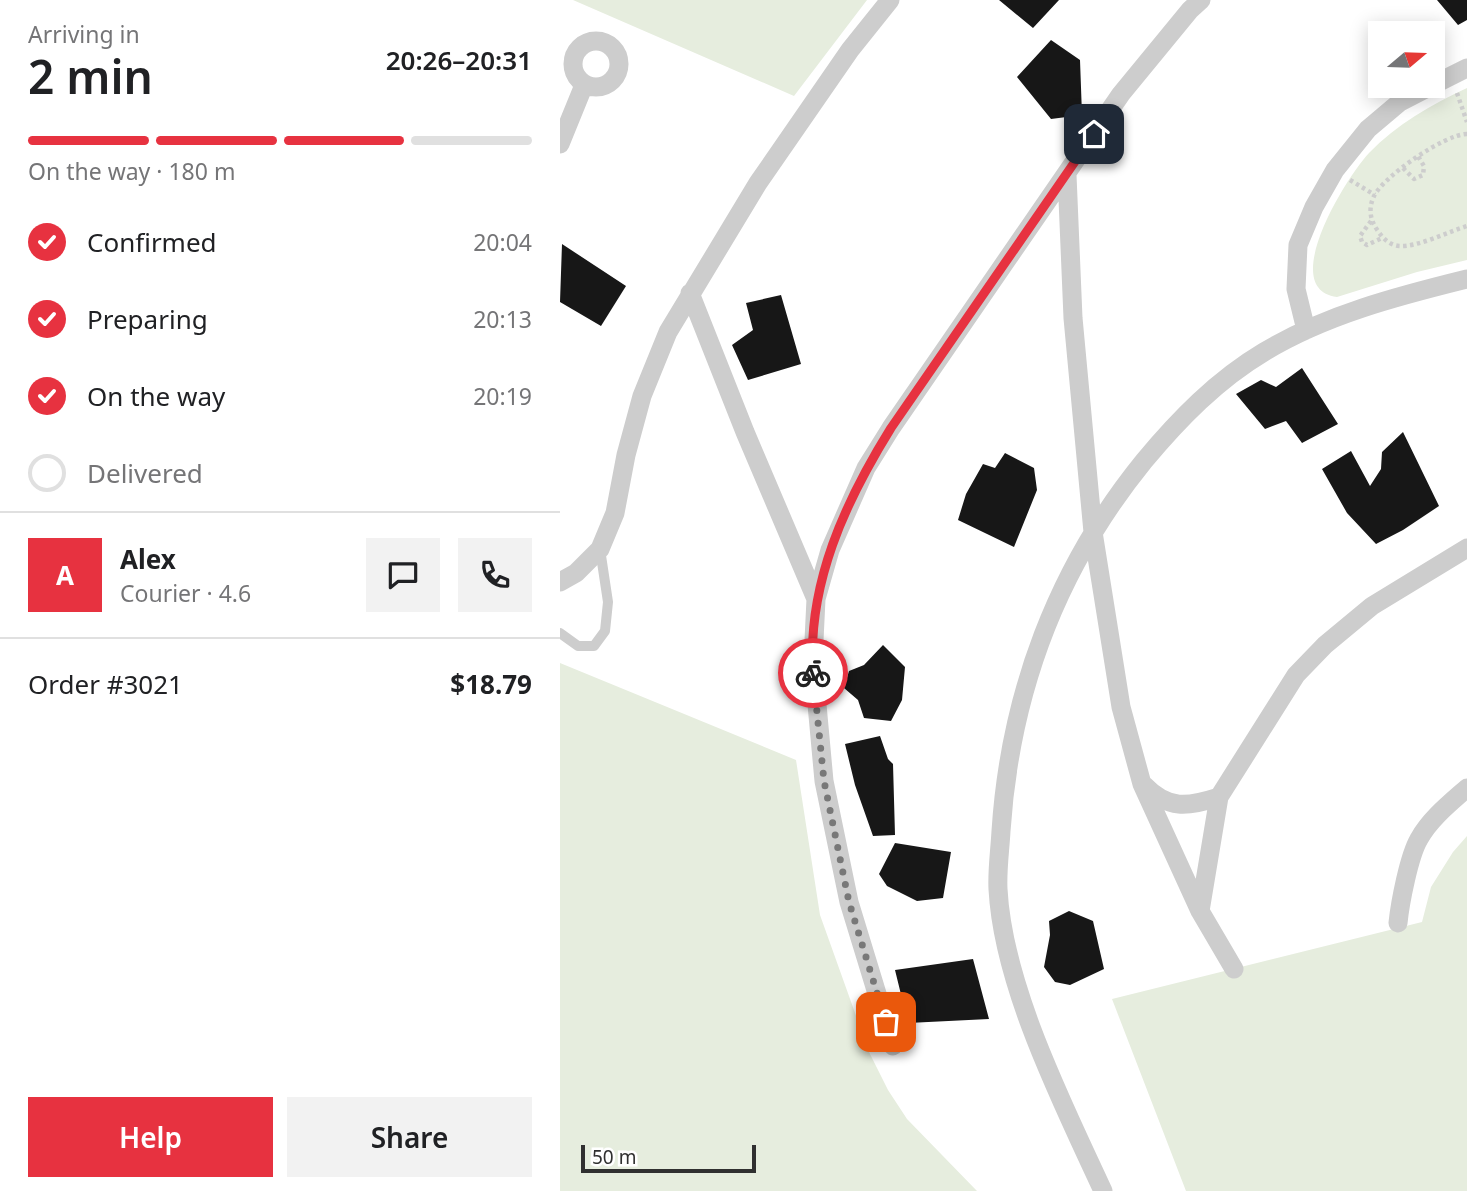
<!DOCTYPE html>
<html lang="en">
<head>
<meta charset="utf-8">
<style>
  body { margin:0; font-family:"Noto Sans",sans-serif; background:#f2f2f2; color:#202124; height:100vh; display:flex; flex-direction:column; font-size:26px; white-space:nowrap }
  * { box-sizing:border-box; margin:0 }
  p { font-size:23px; color:#757577 }
  .icon { flex:none; width:38px; height:38px; fill:none; stroke:currentColor; stroke-width:2; stroke-linecap:round; stroke-linejoin:round }
  .map { position:relative; flex:1; overflow:hidden }
  .drawer { display:flex; flex-direction:column; background:#fff; width:560px }
  .drawer>* { flex:none }
  .needle { width:46px; rotate:71deg }
  .controls { position:absolute; left:808px; top:21px; display:grid; gap:14px }
  .controls a { display:grid; place-items:center; width:77px; height:77px; border-radius:0px; background:#fff; box-shadow:0 4px 18px #0003; font-size:35px }
  .scale { position:absolute; left:21px; bottom:18px; width:175px; box-sizing:border-box; padding-left:7px; border:4px solid #303030; border-top:0; font-size:19px; line-height:24px; white-space:nowrap; color:#303030; -webkit-text-stroke:5px #fff; paint-order:stroke }
  .pin { position:absolute; display:grid; place-items:center; width:60px; height:60px; color:#fff; margin:-30px; border-radius:14px; box-shadow:0 4px 10px #0006 }
  .courier { position:absolute; display:grid; place-items:center; width:70px; height:70px; margin:-35px; border:5px solid #e73240; border-radius:50%; background:#fff; color:#222; box-shadow:0 2px 9px #0007 }
  .summary em { font-style:normal; font-weight:600 }
  .summary div { display:flex; flex-direction:column-reverse }
  .summary { display:flex; align-items:center; justify-content:space-between; height:119px; padding:0 28px }
  h1 { font-size:46px; font-weight:600; line-height:52px }
  .bar { display:grid; grid-template-columns:repeat(4,1fr); gap:10px 7px; align-content:center; height:84px; padding:0 28px }
  .bar i { height:9px; border-radius:5px; background:#e0e0e0 }
  .bar .on { background:#e73240 }
  .bar p { grid-column:span 4 }
  .line { display:flex; align-items:center; gap:18px; padding:0 28px; border-top:2px solid #e0e0e0 }
  .line div { flex:1 }
  .round { display:grid; place-items:center; flex:none; width:74px; height:74px; border-radius:0px; background:#f2f2f2 }
  ol { padding:0 28px; list-style:none }
  li { display:flex; align-items:center; gap:21px; height:77px }
  li p { margin-inline-start:auto }
  li .icon { padding:7px; border-radius:50%; background:#e73240; color:#fff; stroke-width:4 }
  li:last-child { color:#757577 }
  li i { width:38px; height:38px; border:4px solid #e0e0e0; border-radius:50% }
  .button { display:flex; gap:14px; margin-top:auto; padding:14px 28px }
  .button a { flex:1; height:80px; border-radius:0px; background:#e73240; color:#fff; font-size:28px; font-weight:600; line-height:80px; text-align:center }
  .button a+a { background:#f2f2f2; color:#202124 }
  main { display:flex; flex:1; min-height:0 }
  .map>svg:first-child { display:block }
  .green { fill:#e6edde }
  .building { fill:#171717 }
  .lines { fill:none; stroke-linecap:round; stroke-linejoin:round }
  .path { stroke:#cdcdcd; stroke-width:4.5; stroke-dasharray:3.5 3.5; stroke-linecap:butt }
  .service { stroke:#cdcdcd; stroke-width:10 }
  .minor { stroke:#cdcdcd; stroke-width:19 }
  .done { stroke:#787878; stroke-width:7; stroke-dasharray:0 12.6 }
  .route { stroke:#e73240; stroke-width:9 }
</style>
</head>
<body>
<main>
<section class="drawer">
<div class="summary"><div><h1>2 min</h1><p>Arriving in</p></div><em>20:26–20:31</em></div>
<div class="bar"><i class="on"></i><i class="on"></i><i class="on"></i><i></i><p>On the way · 180 m</p></div>
<ol>
<li><svg class="icon" aria-label="check" viewBox="0 0 24 24"><path d="M5 12l5 5 9-10"/></svg>Confirmed<p>20:04</p></li>
<li><svg class="icon" aria-label="check" viewBox="0 0 24 24"><path d="M5 12l5 5 9-10"/></svg>Preparing<p>20:13</p></li>
<li><svg class="icon" aria-label="check" viewBox="0 0 24 24"><path d="M5 12l5 5 9-10"/></svg>On the way<p>20:19</p></li>
<li><i></i>Delivered</li>
</ol>
<div class="line" style="height:126px"><b class="round" style="background:#e73240;color:#fff">A</b><div><b>Alex</b><p>Courier · 4.6</p></div><a class="round"><svg class="icon" aria-label="chat" viewBox="0 0 24 24"><path d="M4 5h16v11H9l-5 4z"/></svg></a><a class="round"><svg class="icon" aria-label="phone" viewBox="0 0 24 24"><path d="M5 4h4l2 5-3 2q2 4 5 5l2-3 5 2v4C11 20 4 13 5 4z"/></svg></a></div>
<div class="line" style="height:91px"><div>Order #3021</div><b>$18.79</b></div>
<div class="button"><a>Help</a><a>Share</a></div>
</section>
<div class="map">
<svg width="907" height="1191" viewBox="0 0 907 1191">
  <rect width="100%" height="100%" fill="#fff"/>
  <path class="green" d="M13,0h294l-73,96z
    M907,88v172l-50,12 -80,25c-61,-8 11,-122 32,-144 27,-28 63,-49 98,-65z
    M0,663l236,97 24,155 49,137 19,38 19,29 70,72h-417z
    M907,836v355h-281l-74,-192 310,-77 9,-35 22,-35z"/>
  <path class="building" d="M439,0h60l-26,28z
    M877,0h30v20l-9,5z
    M491,40l29,20 2,55 -31,4 -34,-42z
    M2,244l64,42 -25,40 -41,-24z
    M221,295l20,69 -53,16 -16,-35 21,-15 -7,-27z
    M742,368l36,56 -36,19 -16,-22 -21,8 -29,-35 25,-14 15,7z
    M843,432l36,74 -36,24 -27,14 -29,-31 -25,-44 29,-18 19,35 11,-17 1,-17z
    M445,453l29,15 3,22 -23,57 -56,-27 8,-26 17,-30 12,4z
    M323,645l22,22 -3,33 -11,21 -27,-3 -6,-18 -14,-12 5,-17 15,-6z
    M320,736l8,23 5,5 2,71 -22,1 -18,-51 -10,-41z
    M335,843l56,9 -8,46 -26,3 -30,-15 -8,-12z
    M509,911l24,10 11,48 -34,16 -15,-3 -11,-15 6,-32 -1,-14z
    M413,959l16,60 -81,4 -13,-53z"/>
  <g class="lines">
    <path class="path" d="M897,93l10,29
      M907,134c-22,0 -83,42 -93,62 -6,13 -4,24 4,35 5,8 12,14 21,15 19,1 49,-14 68,-20
      M843,168l11,11 9,-4 1,-9 -6,-10
      M790,180l25,15
      M811,221l-11,15 2,6 5,3 15,-7"/>
    <path class="service" d="M0,633l18,13h16l11,-15 3,-29 -8,-53"/>
    <path class="minor" d="M13 64a23 23 0 1 1 46 0a23 23 0 1 1-46 0Z
      M873,85l34,-17
      M0,144l24,-59
      M507,175l6,143 20,214 28,175 21,77 58,127 34,58
      M130,293l55,139 71,167
      M746,330l-10,-41 2,-44 16,-38 21,-37 33,-41 32,-27 31,-16
      M0,582l16,-9 24,-24 15,-36 11,-58 16,-59 26,-64 90,-149 92,-133 40,-50
      M584,785c24,25 44,22 75,12
      M640,911l19,-114 77,-122 29,-30 47,-39 95,-58
      M838,923c2,-20 11,-67 21,-84 11,-20 31,-36 48,-51
      M333,1046l-44,-144 -25,-121 -11,-120 3,-62 14,-49 36,-82 25,-40 230,-334 69,-84 11,-10
      M543,1191c-40,-87 -100,-205 -105,-302 -1,-19 2,-39 3,-58 9,-137 56,-263 143,-370 35,-42 73,-81 120,-109 61,-37 134,-56 203,-73"/>
  </g>
  <g class="lines">
    <path class="done" d="M253,673l11,108 25,121 37,120"/>
    <path class="route" d="M253,673c-6,-89 32,-171 78,-245l203,-294"/>
  </g>
</svg>
<div class="controls">
<a><svg class="needle" viewBox="-14 -14 28 28"><path d="M0-13l5 13h-10z" fill="#e53935"/><path d="M0 13l5-13h-10z" fill="#757577"/></svg></a>
</div>
<div class="scale">50 m</div>
<div class="pin" style="left:326px;top:1022px;background:#ea580c"><svg class="icon" aria-label="bag" viewBox="0 0 24 24"><path d="M5 8h14l-1 12H6zM9 8a3 3 0 0 1 6 0"/></svg></div>
<div class="pin" style="left:534px;top:134px;background:#1f2937"><svg class="icon" aria-label="home" viewBox="0 0 24 24"><path d="M3 11l9-7 9 7M6 9v11h12V9"/></svg></div>
<div class="courier" style="left:253px;top:673px"><svg class="icon" aria-label="bike" viewBox="0 0 24 24"><circle cx="6" cy="16" r="4"/><circle cx="18" cy="16" r="4"/><path d="M6 16l4-8h5l3 8M10 8l3 8H6M13 5h3"/></svg></div>
</div>
</main>
</body>
</html>
